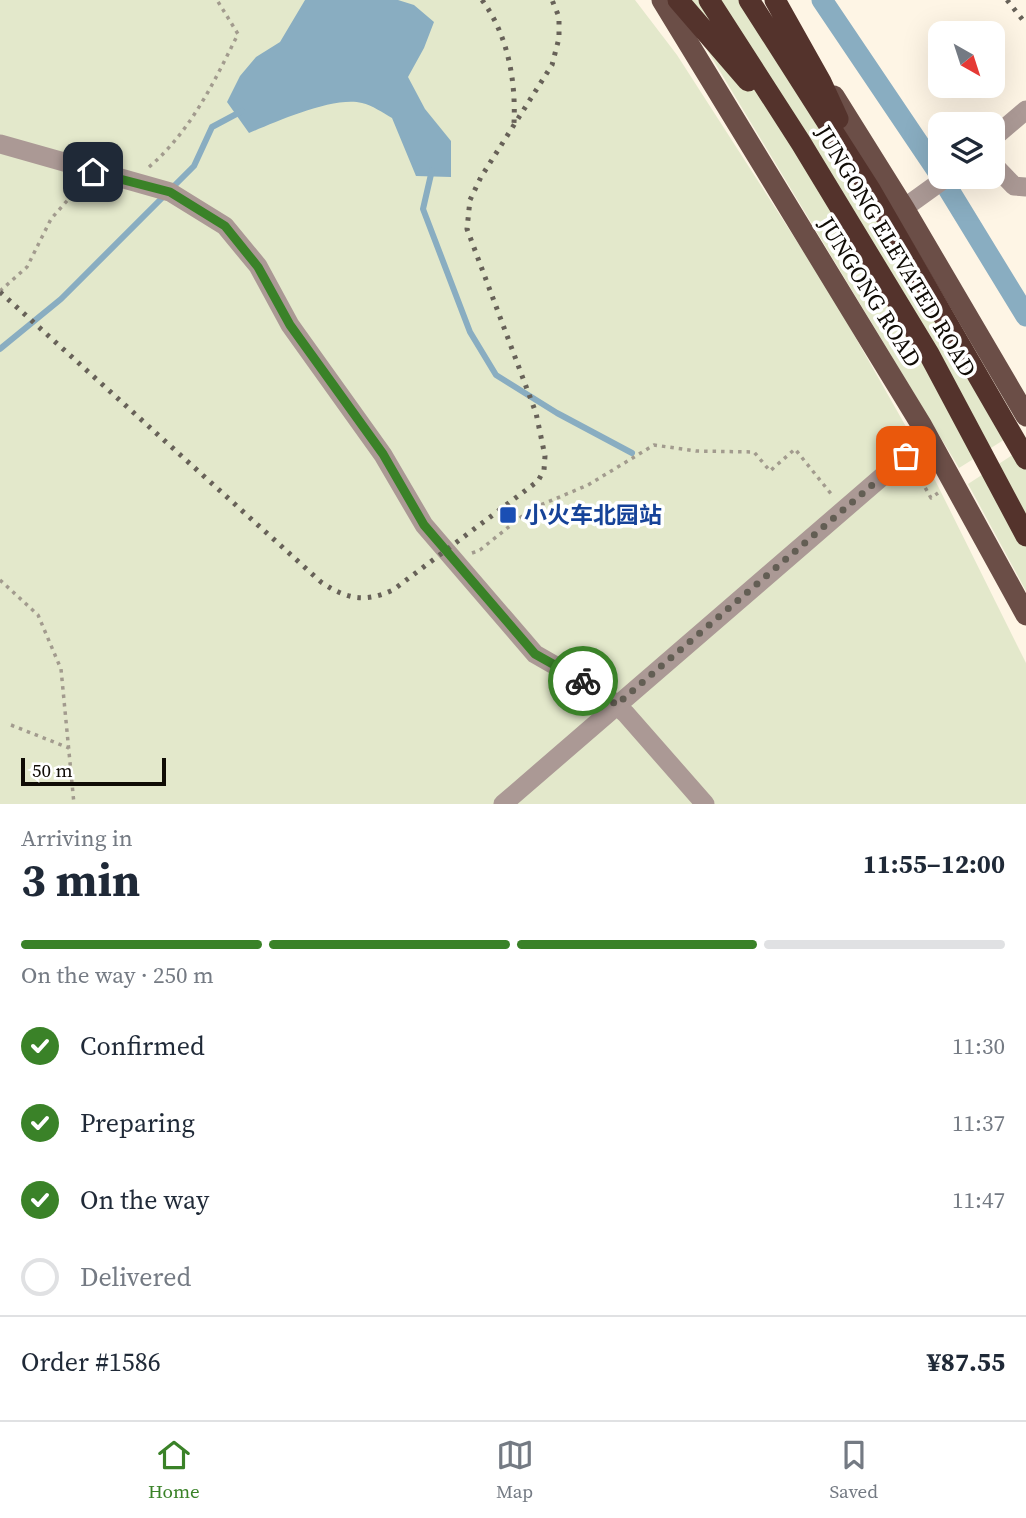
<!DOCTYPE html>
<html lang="en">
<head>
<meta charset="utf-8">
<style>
  body { margin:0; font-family:"Source Serif 4","Noto Sans SC",serif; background:#f6f6f7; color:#1f2937; height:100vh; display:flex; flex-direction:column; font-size:26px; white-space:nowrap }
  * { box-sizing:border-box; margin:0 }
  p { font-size:23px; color:#747a83 }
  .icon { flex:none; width:38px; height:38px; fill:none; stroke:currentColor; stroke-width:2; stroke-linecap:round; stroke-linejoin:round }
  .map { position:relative; height:804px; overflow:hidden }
  .details { display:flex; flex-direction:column; background:#fff; flex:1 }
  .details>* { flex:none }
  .needle { width:46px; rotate:141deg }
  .controls { position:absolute; left:928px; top:21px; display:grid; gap:14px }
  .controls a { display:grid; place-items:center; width:77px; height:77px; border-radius:14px; background:#fff; box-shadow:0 7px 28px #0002; font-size:35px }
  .scale { position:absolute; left:21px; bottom:18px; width:145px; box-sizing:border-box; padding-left:7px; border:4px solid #100c06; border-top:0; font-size:19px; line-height:24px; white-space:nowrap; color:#100c06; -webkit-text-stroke:5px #fff; paint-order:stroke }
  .pin { position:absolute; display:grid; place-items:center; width:60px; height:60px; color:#fff; margin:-30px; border-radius:14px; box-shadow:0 4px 10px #0006 }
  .courier { position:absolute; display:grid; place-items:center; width:70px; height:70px; margin:-35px; border:5px solid #3a8228; border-radius:50%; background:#fff; color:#222; box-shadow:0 2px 9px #0007 }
  .headline em { font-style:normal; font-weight:700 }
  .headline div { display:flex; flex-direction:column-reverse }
  .headline { display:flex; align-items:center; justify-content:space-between; height:119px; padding:0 21px }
  h1 { font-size:46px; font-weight:700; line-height:52px }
  .bar { display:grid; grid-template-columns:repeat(4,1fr); gap:10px 7px; align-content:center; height:84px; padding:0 21px }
  .bar i { height:9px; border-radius:5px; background:#e0e1e3 }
  .bar .on { background:#3a8228 }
  .bar p { grid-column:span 4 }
  .line { display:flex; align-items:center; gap:18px; padding:0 21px; border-top:2px solid #e0e1e3 }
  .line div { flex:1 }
  ol { padding:0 21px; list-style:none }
  li { display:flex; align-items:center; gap:21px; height:77px }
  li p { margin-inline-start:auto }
  li .icon { padding:7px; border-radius:50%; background:#3a8228; color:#fff; stroke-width:4 }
  li:last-child { color:#747a83 }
  li i { width:38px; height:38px; border:4px solid #e0e1e3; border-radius:50% }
  .tab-bar { display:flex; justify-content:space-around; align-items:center; height:98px; border-top:2px solid #e0e1e3; background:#fff; font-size:19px; color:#747a83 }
  .tab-bar a { display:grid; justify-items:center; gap:4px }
  .tab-bar .on { color:#3a8228 }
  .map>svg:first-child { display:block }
  .green { fill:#e3e8cb }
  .water { fill:#89adc1 }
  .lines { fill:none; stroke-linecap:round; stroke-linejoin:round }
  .stream { stroke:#89adc1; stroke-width:6 }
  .canal { stroke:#89adc1; stroke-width:21 }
  .path { stroke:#a29b8e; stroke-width:3.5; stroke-dasharray:3.5 5; stroke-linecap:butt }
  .minor { stroke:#ab9995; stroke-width:19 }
  .major { stroke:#6b4e47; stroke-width:21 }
  .highway { stroke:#54332c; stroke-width:21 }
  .rail { stroke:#676158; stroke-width:5; stroke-dasharray:3.5 7; stroke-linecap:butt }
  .done { stroke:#635e54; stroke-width:7; stroke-dasharray:0 12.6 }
  .route { stroke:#3a8228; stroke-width:9 }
  .transit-dot { fill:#1a4fb4; stroke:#fff; stroke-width:2.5 }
  .labels { text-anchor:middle; stroke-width:7; stroke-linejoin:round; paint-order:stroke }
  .street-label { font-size:23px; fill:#100c06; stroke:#fff }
  .transit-label { font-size:23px; font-weight:bold; fill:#164399; stroke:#fff; text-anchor:start }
</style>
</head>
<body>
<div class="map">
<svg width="1026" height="804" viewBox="0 0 1026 804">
  <rect width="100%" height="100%" fill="#fef5e5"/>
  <path class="green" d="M0,0h635l42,55 155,241 94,166 100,201v141h-1026z
    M677,0h65l268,436 -51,32z
    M1017,452l9,17v122l-58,-107z"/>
  <path class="water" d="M305,0h93l16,5 20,17 -10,26 -16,29 17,32 26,32v36l-35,-1 -24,-58c-9,-5 -20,-13 -30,-15 -29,-7 -86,19 -113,30l-22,-31 13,-26 16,-19 24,-15z"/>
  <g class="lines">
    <path class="stream" d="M432,170l-9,39 47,123 26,43 61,38 75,40
      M0,349l61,-50 133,-133 18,-39 30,-16"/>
    <path class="canal" d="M822,0l118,175
      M941,177l85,139"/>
    <path class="path" d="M149,167c42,-36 65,-85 89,-133l-21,-34
      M0,291l27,-24 24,-48 29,-33
      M917,473l14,25 7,-5
      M472,553l8,-3 51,-41 57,-24 66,-40 42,6 58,1 16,19 25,-22 37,46
      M0,580l38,35 23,54 13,135
      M11,725l58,23"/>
    <path class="minor" d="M992,139l34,-29
      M0,144l170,48 55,34 33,40 32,59 93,130 41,70 111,129 68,39 23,21 79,90
      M992,163l22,23 12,1
      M904,208l43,-31
      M503,804l403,-348"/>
    <path class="major" d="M662,0l260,426 104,189
      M834,96l70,112 122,208"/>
    <path class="highway" d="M678,0l70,81
      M709,0l92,143 128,211 97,182
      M749,0l122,191 155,268
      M775,0l46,82 17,37"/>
    <path class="rail" d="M482,0c26,35 34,81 32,123
      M1007,0l19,24
      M0,292l321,290c25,17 44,21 72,8l145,-109 6,-11 1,-14 -9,-43 -69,-184 3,-29 11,-23 71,-112 7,-27v-21l-7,-17"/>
  </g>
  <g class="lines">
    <path class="done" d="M583,681l20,12 13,12 290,-249"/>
    <path class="route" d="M93,172l77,20 55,34 33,41 32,58 93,129 41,71 111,129 48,27"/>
  </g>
  <rect class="transit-dot" x="499" y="506" width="18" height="18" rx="3.5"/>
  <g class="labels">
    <g class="street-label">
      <text transform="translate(896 251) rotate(59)" y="8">JUNGONG ELEVATED ROAD</text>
      <text transform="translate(870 292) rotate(58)" y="8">JUNGONG ROAD</text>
    </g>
    <g class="transit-label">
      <text x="524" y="523">小火车北园站</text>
    </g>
  </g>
</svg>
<div class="controls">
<a><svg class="needle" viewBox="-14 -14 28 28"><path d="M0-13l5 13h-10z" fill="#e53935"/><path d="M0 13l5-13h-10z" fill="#747a83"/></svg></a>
<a><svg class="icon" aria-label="layers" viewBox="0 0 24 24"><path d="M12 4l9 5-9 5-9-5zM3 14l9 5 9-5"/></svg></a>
</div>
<div class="scale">50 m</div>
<div class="pin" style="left:906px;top:456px;background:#ea580c"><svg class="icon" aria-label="bag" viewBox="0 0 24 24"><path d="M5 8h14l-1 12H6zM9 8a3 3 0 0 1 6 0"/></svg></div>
<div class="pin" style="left:93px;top:172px;background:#1f2937"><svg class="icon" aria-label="home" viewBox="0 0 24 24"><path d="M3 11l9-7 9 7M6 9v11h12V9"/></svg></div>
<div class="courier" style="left:583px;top:681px"><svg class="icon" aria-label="bike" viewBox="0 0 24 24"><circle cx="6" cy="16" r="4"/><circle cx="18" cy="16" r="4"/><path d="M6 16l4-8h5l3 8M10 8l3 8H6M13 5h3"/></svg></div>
</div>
<section class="details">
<div class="headline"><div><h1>3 min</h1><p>Arriving in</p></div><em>11:55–12:00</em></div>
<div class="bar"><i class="on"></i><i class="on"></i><i class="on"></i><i></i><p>On the way · 250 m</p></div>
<ol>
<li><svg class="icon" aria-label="check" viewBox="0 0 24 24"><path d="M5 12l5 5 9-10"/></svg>Confirmed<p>11:30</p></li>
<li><svg class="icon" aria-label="check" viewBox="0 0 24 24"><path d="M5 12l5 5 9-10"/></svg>Preparing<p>11:37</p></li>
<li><svg class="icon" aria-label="check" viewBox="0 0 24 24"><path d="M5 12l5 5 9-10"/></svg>On the way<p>11:47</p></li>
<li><i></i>Delivered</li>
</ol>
<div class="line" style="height:91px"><div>Order #1586</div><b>¥87.55</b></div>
</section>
<nav class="tab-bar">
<a class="on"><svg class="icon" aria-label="home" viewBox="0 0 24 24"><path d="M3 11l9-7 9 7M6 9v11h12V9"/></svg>Home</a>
<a><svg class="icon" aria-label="map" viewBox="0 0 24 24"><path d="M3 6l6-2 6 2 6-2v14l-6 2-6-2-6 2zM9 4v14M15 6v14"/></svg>Map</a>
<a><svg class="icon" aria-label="saved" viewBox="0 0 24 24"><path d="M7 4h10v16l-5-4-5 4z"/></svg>Saved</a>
</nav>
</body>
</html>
